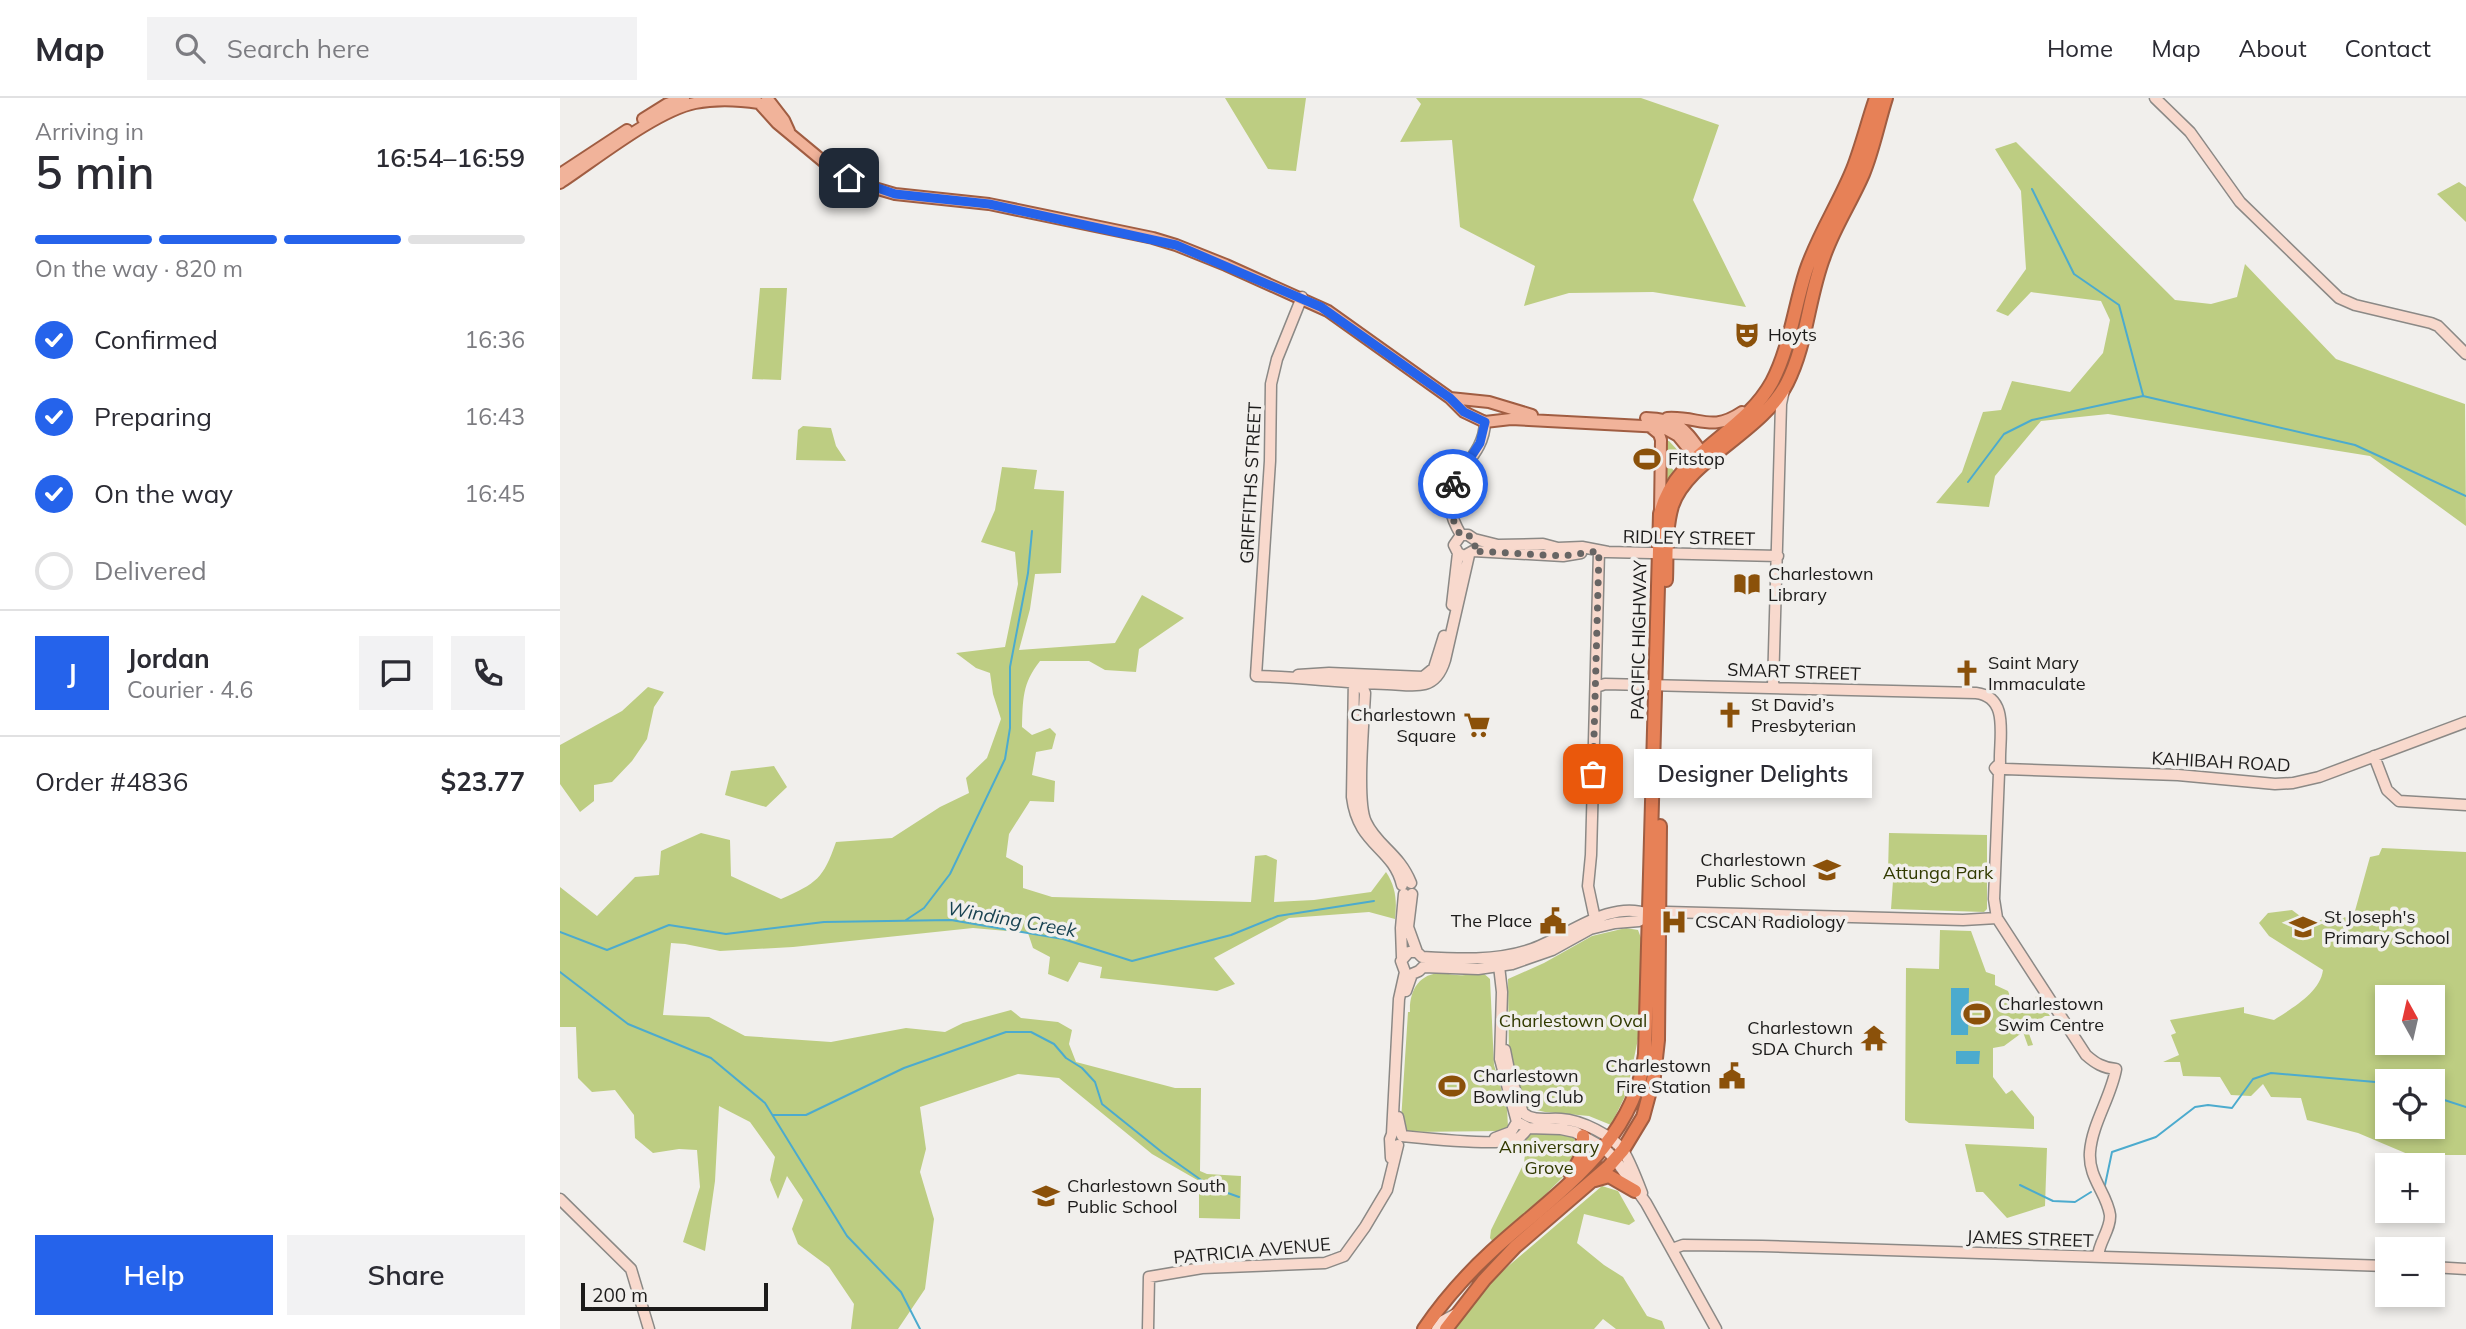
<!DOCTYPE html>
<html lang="en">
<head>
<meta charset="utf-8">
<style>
  body { margin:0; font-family:Mulish,sans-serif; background:#f2f2f3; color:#2b2b33; height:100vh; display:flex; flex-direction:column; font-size:26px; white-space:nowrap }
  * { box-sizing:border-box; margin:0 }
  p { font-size:23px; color:#7c7c81 }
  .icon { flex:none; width:38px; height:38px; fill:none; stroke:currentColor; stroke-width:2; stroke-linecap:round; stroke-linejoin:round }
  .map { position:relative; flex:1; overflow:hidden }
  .drawer { display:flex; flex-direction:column; background:#fff; width:560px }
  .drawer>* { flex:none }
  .needle { width:46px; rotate:352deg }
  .controls { position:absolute; left:1815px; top:887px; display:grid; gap:14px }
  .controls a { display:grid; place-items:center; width:70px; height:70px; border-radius:0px; background:#fff; box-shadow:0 4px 10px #0003; font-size:35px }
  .scale { position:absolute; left:21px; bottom:18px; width:187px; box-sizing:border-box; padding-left:7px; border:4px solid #1c1b1a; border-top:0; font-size:19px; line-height:24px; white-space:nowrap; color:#1c1b1a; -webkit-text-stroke:5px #f1efec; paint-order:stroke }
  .pin { position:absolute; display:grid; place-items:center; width:60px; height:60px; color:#fff; margin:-30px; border-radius:14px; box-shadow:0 4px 10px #0006 }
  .courier { position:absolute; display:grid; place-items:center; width:70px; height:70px; margin:-35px; border:5px solid #2563eb; border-radius:50%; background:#fff; color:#222; box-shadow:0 2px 9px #0007 }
  .bubble { position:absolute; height:49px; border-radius:0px; background:#fff; box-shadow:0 4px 10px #0003; font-size:23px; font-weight:600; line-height:49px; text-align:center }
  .headline em { font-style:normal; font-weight:600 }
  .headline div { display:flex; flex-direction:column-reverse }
  .headline { display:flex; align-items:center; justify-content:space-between; height:119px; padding:0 35px }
  h1 { font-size:46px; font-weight:600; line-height:52px }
  .bar { display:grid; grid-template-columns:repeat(4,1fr); gap:10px 7px; align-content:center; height:84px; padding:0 35px }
  .bar i { height:9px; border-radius:5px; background:#e1e1e2 }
  .bar .active { background:#2563eb }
  .bar p { grid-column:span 4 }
  .line { display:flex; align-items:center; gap:18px; padding:0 35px; border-top:2px solid #e1e1e2 }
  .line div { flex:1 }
  .round { display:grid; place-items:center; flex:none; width:74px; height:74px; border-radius:0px; background:#f2f2f3 }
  ol { padding:0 35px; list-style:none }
  li { display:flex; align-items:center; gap:21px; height:77px }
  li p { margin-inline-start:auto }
  li .icon { padding:7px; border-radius:50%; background:#2563eb; color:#fff; stroke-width:4 }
  li:last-child { color:#7c7c81 }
  li i { width:38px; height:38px; border:4px solid #e1e1e2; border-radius:50% }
  .action { display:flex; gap:14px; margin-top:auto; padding:14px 35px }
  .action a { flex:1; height:80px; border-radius:0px; background:#2563eb; color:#fff; font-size:28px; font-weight:600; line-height:80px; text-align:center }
  .action a+a { background:#f2f2f3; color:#2b2b33 }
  header { display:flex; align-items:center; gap:42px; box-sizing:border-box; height:98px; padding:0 35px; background:#fff; border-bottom:2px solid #e1e1e2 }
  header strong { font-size:33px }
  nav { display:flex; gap:38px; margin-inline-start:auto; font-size:24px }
  .search { width:490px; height:63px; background:#f2f2f3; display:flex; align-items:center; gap:18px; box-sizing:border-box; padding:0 24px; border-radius:0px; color:#7c7c81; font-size:26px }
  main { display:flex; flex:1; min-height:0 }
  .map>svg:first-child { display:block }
  .green { fill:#bdcd82; fill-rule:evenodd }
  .water { fill:#4cabce }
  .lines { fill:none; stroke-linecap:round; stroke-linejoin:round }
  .stream { stroke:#4cabce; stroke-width:2 }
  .secondary-casing { stroke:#8b8986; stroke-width:13 }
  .primary-casing { stroke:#a05d42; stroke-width:14 }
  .highway-casing { stroke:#a05d42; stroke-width:16 }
  .secondary { stroke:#f8d9cd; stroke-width:10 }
  .primary { stroke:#f1b39a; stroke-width:10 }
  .highway { stroke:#e78157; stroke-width:12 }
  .done { stroke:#676564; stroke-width:7; stroke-dasharray:0 12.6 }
  .route { stroke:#2563eb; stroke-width:9 }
  .labels { text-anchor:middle; stroke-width:7; stroke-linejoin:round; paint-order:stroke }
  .poi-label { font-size:18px; fill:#1c1b1a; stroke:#f1efec; text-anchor:start }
  .street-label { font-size:18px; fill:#1c1b1a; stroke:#f1efec }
  .park-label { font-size:18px; fill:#313a00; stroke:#f1efec }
  .water-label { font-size:19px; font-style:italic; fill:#194352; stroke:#f1efec }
</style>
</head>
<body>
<header>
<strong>Map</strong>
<div class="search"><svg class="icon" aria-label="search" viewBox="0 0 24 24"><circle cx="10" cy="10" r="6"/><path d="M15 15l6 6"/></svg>Search here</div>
<nav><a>Home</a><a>Map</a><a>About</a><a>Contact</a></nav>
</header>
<main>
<section class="drawer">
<div class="headline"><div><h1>5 min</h1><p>Arriving in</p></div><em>16:54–16:59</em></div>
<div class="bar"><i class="active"></i><i class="active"></i><i class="active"></i><i></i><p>On the way · 820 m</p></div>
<ol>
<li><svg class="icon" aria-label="check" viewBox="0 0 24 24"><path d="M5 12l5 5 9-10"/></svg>Confirmed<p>16:36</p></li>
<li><svg class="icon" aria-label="check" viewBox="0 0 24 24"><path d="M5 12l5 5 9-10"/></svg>Preparing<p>16:43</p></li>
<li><svg class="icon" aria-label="check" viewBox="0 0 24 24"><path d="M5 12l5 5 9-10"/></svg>On the way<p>16:45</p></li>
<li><i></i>Delivered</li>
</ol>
<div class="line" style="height:126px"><b class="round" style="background:#2563eb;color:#fff">J</b><div><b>Jordan</b><p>Courier · 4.6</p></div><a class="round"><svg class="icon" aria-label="chat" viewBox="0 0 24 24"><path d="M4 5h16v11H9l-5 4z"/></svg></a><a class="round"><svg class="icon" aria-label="phone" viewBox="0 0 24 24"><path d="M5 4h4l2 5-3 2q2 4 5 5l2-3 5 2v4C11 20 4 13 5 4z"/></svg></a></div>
<div class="line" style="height:91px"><div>Order #4836</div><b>$23.77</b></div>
<div class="action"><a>Help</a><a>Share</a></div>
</section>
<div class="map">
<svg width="1906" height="1231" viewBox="0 0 1906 1231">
  <rect width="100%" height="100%" fill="#f1efec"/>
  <path class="green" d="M665,0h81l-10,73 -28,-2z
    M856,0h225l78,27 -26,75 53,107 -93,-15 -84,1 -45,13 11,-40 -75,-39 -8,-87 -52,2 21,-38z
    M1456,44l159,158 36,4 26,-7 8,-33 91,95 129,45 1,122 -96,-70 -262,-42 -67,7 -46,55 -6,31 -53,-4 26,-31 21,-60 18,-2 11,-29 58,11 33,-39 7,-33 -9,-19 -70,-9 -23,24 -12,-5 30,-42 -5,-78 -26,-42z
    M1899,84l7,5v35l-29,-28z
    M200,190h27l-6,92 -29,-1z
    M243,328l28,2 5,18 10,15 -50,-1 2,-30z
    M1104,343h5l14,15 -12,11 3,4 -8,11z
    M442,369l35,3 -3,19 30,2 -3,82 -26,1 -5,35 -11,41 96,-7 27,-48 42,23 -45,31 -3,23 -31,-2 -16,-9h-49c-18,23 -17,38 -18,66l10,8 18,-7 6,6 -4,15 -16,3 -4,23 23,6 -1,21 -24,-1 -21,33 -3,23 17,9v22l29,9 199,5 4,-46 11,-1 11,5 -3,42 40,-2 57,-8 15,-20c10,15 11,29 9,47l-26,-7 -80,6 -75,40 21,26 -18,7 -117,-13 2,-11 -23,-5 -11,20 -20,-8 2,-17 -17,-9 -5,-15 -55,-5 -180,19 -73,4 -35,-7 -14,-1 -8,72 46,2 36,19 86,6 75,-14 39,4 18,-9 48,-13 10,8 37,4 14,8 -3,14 7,18 99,26h26l-1,83 7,3 34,2 -1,43 -41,-1v-37l-47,-27 -93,-76 -41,-4 -98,33 6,42 -6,23 14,47 -9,70 -27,40h-47l3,-25 -25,-37 -31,-23 -6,-15 11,-29 -16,-24 -9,23 -8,-19 5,-23 -25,-35 -31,-16 -4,75 -10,70 -22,-9 17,-55 -3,-37 -18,-1 -26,4 -18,-15 -1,-23 -19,-25 -23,2 -14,-14 -2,-51h-16v-140l37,29 38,-39 24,-2 2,-24 40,-18 29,7 1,36 50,23c36,-16 42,-20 55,-57l56,-4 48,-31 29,-14 -3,-15 21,-20 14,-39 -8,-25 -3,-21 -14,-5 -20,-15 49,-6 13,-63 -3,-32 -34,-10 14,-32z
    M88,589l16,5 -10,15 -7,32 -15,22 -20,21 -18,3v16l-14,11 -20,-28v-39l62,-34z
    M214,668l13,21 -21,20 -41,-12 6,-24z
    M1329,735l98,2v74l-3,3 -93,-3 2,-28 -5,-9z
    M1822,750l84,4v303h-56l-52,-22 -51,-13 -6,-22 -30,-1 -8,-13 -12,12 -20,-1 -11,-18 -37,-1 -3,-14h-17l16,-7 -8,-20 5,-2 -6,-13 74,-13v6l30,7c18,-12 46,-27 49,-50l-54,-34 -10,-13 9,-10 24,-3 20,15 16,-9 25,2 17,-61 9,-2zM1827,900h45v45h-45zM1827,984h45v45h-45z
    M1066,830l12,2 3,8 -2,96 -12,58 -16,33 -22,-9 -44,-4 -21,-5 -15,-49 -1,-79 36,-16 48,-27z
    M1380,832l31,1 15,41 9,3v10l13,6 8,20 19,-10 1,-5 14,20h-5l-18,12 6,17 -5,1 -5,-14 -19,14 -11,2v29l13,17 6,-4 22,27v12l-125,-6 -4,-3 1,-152 33,1z
    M922,874l8,7 4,86 13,43 1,19 -5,4 -95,1 -7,-11 7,-109h2c-1,-21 9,-39 32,-39 8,1 16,3 23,2 6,0 12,-2 17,-3z
    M972,1034c16,0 39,-1 49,13l-15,29 -34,34 -39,34 -3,-4 1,-8 33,-67 1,-9 -3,-13z
    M1405,1046l82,4 -2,58 -38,12 -24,-26h-7z
    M1042,1088l16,5 17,30 -6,4 -45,-11 -7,29 27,22 19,12 24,39 15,5 3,8h-49l-13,-10 -9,10h-140l38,-49z"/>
  <path class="water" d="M1391,890h18l-1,47h-17z
    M1396,953h24l-1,13h-23z"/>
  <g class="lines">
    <path class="stream" d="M1472,91l42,85 45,31 24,90
      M1408,384l36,-48 28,-14 111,-24 212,49 111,51
      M346,822l18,-12 26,-34 55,-115 5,-31v-61l18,-94 4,-42
      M0,834l47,18 62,-25 57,9 98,-12 127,-2 112,19 69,22 99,-26 47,-19 96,-15
      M0,874l68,52 83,34 54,45 82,133 54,56 19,37
      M1872,998l34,11
      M213,1017h33l98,-47 102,-36h25l23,12 12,14 16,10 13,14 7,22 61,49 48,34 28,10
      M1460,1087l33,16 22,1 16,-10
      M1545,1087l7,-33 44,-15 39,-30 13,-2 24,3 21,-29 18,-6 116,10"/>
    <g class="secondary-casing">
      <path id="secondary" d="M1595,0l35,34 50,70 99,96 16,7 76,18 7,3 28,28
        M742,199l-25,62 -6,25 -1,77 -14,215c44,1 87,7 131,8 12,0 27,3 38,0 11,-3 17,-14 20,-24l24,-105
        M901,437h7l6,4 24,6 45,-1 15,4 24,-1 26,5 170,4
        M901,437l-7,10 4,8 6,3 9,-5 90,5 18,-3
        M901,437c-35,-59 23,-66 24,-113
        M892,507l6,-52
        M738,577l31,-2 94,4 11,-9 10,-32
        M794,580l-2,119c6,49 41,50 50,88
        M799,582l6,13c-1,26 -9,109 1,129 11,24 33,31 45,61
        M1036,589l9,-3 371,9c34,4 23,44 24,70l-5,5 4,5 -5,126 3,19 89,137c9,8 17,13 30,14 -5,28 -24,55 -26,83 -2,26 17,41 20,63 1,14 -11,27 -12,41
        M1213,589l8,-283 3,-14
        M1814,658l13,34 12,11 67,4
        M1445,671l173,6 97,9 18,-1 26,-6 147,-55
        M852,796l-4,33 9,25
        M1030,831l5,-10 -7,-33 3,-31 8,-304
        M842,859l-1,-29 3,-34
        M862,859c36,2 73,4 107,-7 38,-12 78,-51 120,-36
        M938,859l4,35 -2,67 17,63 11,6 33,1 14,3 29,16 11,11 31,44 70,126
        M863,869l55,2 34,-5 40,-14 38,-21 25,-6 24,-2 10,-7 18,-2 296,8 34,-2
        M846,893l6,-17 7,-3 4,-4
        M945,952l5,25 13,38c11,9 24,5 38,6 19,1 52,16 63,33 7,12 13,28 18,41
        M838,1019l4,19
        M842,1038c20,2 101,11 115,3 4,-2 8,-7 11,-11
        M935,1040l16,-6 6,-10
        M831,1060l-1,-19 2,-5 7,-135 6,-27 -4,-11 8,-9h8l5,5
        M0,1101l71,70 18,60
        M1112,1151l11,-4 79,1 625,20
        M1872,1169l34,2
        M588,1231l1,-52 53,-9 123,-5 19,-7 21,-29 22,-37 11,-45
        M877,1231l6,-8 13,-7"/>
    </g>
    <g class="primary-casing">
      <path id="primary" d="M207,0l17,22 5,11
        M83,21l24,-15 17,-6
        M0,76l67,-44
        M0,85c35,-23 96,-72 135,-80 20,-4 44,-3 64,0l18,20 47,39 25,16 22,9 24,7 94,10 164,34 23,7 50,20 102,46 122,87 14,14 21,10 26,-3 151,8 16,9 23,28
        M890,300l39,4 43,13
        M1086,320c37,1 40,14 61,41
        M1107,320c33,-2 44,15 75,-6
        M1088,327l11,9 2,6 -1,72"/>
    </g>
    <g class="highway-casing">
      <path id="highway" d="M1106,482c1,-24 -1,-50 6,-74 15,-46 90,-74 115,-123 20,-39 21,-86 37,-127 10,-29 27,-54 39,-82 10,-24 15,-51 23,-76
        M1011,1077l12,-22v-17
        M1035,1082l14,-4 26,15
        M864,1231c19,-28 42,-54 67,-77 62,-57 143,-107 154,-198l15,-540c15,-61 83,-79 112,-132 18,-34 22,-74 34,-111 12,-36 33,-67 47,-102 9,-23 15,-48 23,-71
        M886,1231l38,-49 31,-33 94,-81 14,-16 20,-33 11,-41 4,-36 2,-214"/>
    </g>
    <use href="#secondary" class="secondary"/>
    <use href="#primary" class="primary"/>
    <use href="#highway" class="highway"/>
  </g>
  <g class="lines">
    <path class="done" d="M893,386c-6,18 -2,35 8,52l7,-1 6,4 1,7 -2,5 90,5 36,-5 -6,223"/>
    <path class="route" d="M289,80l46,16 94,10 187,41 145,62 129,91 14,14 21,10 -5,21 -27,41"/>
  </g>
  <defs>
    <g id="theatre-bare" transform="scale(2.1)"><path d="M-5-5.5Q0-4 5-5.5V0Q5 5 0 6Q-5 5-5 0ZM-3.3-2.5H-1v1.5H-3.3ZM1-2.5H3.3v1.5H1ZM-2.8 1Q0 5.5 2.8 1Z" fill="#8b510a" stroke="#f1efec" stroke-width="2.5" paint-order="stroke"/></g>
    <g id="stadium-bare" transform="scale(2.1)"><path d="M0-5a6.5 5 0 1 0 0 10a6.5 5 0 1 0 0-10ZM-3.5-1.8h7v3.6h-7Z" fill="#8b510a" stroke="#f1efec" stroke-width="2.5" paint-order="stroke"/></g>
    <g id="library-bare" transform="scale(2.1)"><path d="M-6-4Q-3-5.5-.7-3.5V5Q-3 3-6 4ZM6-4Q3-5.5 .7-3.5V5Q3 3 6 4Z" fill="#8b510a" stroke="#f1efec" stroke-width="2.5" paint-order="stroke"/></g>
    <g id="church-bare" transform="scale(2.1)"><path d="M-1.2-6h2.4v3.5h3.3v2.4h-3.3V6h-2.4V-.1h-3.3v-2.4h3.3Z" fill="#8b510a" stroke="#f1efec" stroke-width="2.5" paint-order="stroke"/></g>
    <g id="supermarket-bare" transform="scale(2.1)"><path d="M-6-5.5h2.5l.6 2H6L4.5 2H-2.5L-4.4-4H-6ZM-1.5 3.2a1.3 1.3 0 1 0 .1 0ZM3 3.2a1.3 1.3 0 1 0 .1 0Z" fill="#8b510a" stroke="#f1efec" stroke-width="2.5" paint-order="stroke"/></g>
    <g id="school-bare" transform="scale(2.1)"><path d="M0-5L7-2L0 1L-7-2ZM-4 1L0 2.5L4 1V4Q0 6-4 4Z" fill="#8b510a" stroke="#f1efec" stroke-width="2.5" paint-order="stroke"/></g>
    <g id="civic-bare" transform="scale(2.1)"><path d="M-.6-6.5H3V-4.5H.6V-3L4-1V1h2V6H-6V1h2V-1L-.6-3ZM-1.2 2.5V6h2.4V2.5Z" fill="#8b510a" stroke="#f1efec" stroke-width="2.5" paint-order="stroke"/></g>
    <g id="hospital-bare" transform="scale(2.1)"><path d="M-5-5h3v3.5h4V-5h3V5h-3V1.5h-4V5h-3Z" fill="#8b510a" stroke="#f1efec" stroke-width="2.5" paint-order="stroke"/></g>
    <g id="temple-bare" transform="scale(2.1)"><path d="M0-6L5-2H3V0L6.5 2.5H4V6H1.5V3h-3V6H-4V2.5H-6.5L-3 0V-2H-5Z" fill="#8b510a" stroke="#f1efec" stroke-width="2.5" paint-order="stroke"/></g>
  </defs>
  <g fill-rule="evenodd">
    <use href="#theatre-bare" x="1187" y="237"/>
    <use href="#stadium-bare" x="1087" y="361"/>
    <use href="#library-bare" x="1187" y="486"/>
    <use href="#church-bare" x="1407" y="575"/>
    <use href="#church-bare" x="1170" y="617"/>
    <use href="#supermarket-bare" x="917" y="627"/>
    <use href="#school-bare" x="1267" y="772"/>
    <use href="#civic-bare" x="993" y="823"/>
    <use href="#hospital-bare" x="1114" y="824"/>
    <use href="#school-bare" x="1743" y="829"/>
    <use href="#stadium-bare" x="1417" y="916"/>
    <use href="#temple-bare" x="1314" y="940"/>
    <use href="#civic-bare" x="1172" y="978"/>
    <use href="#stadium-bare" x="892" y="988"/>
    <use href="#school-bare" x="486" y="1098"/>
  </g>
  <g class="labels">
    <g class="poi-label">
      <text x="1208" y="243">Hoyts</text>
      <text x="1108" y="367">Fitstop</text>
      <text x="1208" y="482">Charlestown<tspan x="1208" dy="21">Library</tspan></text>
      <text x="1428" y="571">Saint Mary<tspan x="1428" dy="21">Immaculate</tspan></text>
      <text x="1191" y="613">St David’s<tspan x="1191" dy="21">Presbyterian</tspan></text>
      <text x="896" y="623" text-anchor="end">Charlestown<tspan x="896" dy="21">Square</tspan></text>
      <text x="1246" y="768" text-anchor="end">Charlestown<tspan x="1246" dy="21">Public School</tspan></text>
      <text x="1764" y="825">St Joseph's<tspan x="1764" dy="21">Primary School</tspan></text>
      <text x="972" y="829" text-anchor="end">The Place</text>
      <text x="1135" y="830">CSCAN Radiology</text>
      <text x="1438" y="912">Charlestown<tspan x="1438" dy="21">Swim Centre</tspan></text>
      <text x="1293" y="936" text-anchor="end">Charlestown<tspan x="1293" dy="21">SDA Church</tspan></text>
      <text x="1151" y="974" text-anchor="end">Charlestown<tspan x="1151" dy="21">Fire Station</tspan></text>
      <text x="913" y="984">Charlestown<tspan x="913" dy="21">Bowling Club</tspan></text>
      <text x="507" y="1094">Charlestown South<tspan x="507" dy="21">Public School</tspan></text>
    </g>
    <g class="street-label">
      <text transform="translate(691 385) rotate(-87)" y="6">GRIFFITHS STREET</text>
      <text transform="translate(1129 440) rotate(1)" y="6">RIDLEY STREET</text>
      <text transform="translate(1079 542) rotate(-89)" y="6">PACIFIC HIGHWAY</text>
      <text transform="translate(1234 574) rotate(2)" y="6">SMART STREET</text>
      <text transform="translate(1661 664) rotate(3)" y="6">KAHIBAH ROAD</text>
      <text transform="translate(1470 1141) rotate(2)" y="6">JAMES STREET</text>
      <text transform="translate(692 1153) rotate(-5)" y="6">PATRICIA AVENUE</text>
    </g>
    <g class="park-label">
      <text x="1378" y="781">Attunga Park</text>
      <text x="1013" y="929">Charlestown Oval</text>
      <text x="989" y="1055">Anniversary<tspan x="989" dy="21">Grove</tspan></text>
    </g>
    <g class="water-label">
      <text transform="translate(452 821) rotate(10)" y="7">Winding Creek</text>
    </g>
  </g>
</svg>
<div class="controls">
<a><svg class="needle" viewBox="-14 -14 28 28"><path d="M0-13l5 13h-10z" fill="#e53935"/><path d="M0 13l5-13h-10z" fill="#7c7c81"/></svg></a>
<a><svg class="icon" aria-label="locate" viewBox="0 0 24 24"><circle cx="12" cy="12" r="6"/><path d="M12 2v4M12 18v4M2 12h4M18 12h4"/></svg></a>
<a>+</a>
<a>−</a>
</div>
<div class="scale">200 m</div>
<div class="pin" style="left:1033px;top:676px;background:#ea580c"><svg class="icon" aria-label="bag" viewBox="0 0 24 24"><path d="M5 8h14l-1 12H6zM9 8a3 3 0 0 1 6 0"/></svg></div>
<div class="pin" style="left:289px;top:80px;background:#1f2937"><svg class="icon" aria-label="home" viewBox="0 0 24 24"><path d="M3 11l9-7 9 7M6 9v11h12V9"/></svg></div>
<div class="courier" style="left:893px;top:386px"><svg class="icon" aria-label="bike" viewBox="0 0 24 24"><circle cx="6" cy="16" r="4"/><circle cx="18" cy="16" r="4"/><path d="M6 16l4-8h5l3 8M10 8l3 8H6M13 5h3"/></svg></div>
<div class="bubble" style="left:1074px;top:651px;width:238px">Designer Delights</div>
</div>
</main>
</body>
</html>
